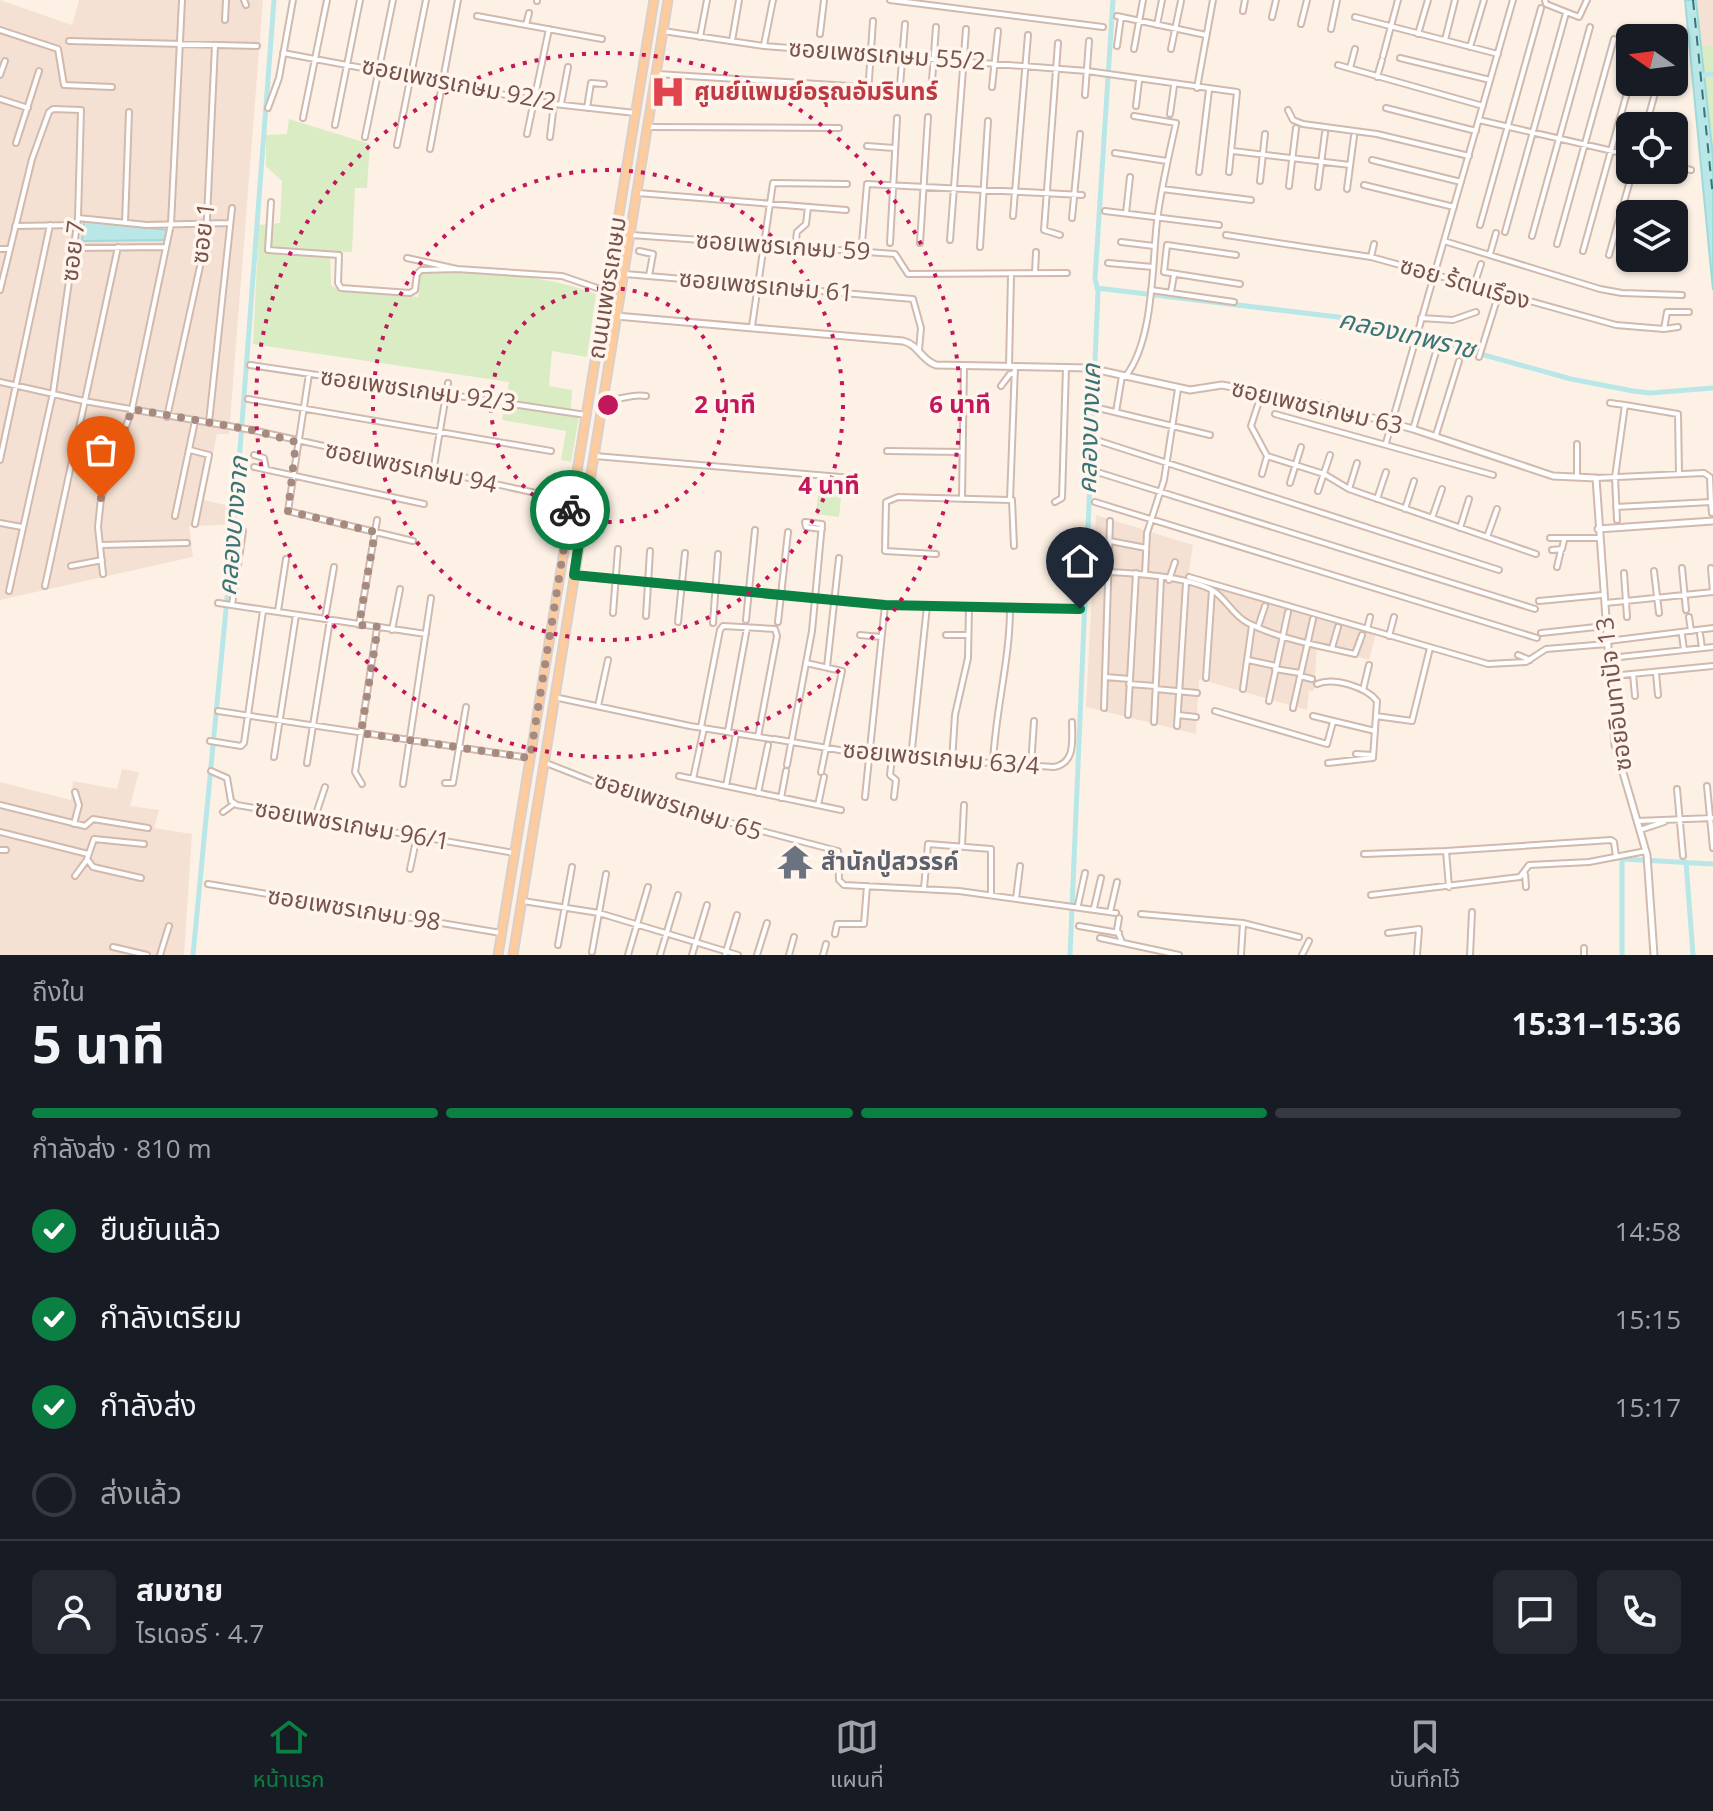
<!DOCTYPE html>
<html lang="th">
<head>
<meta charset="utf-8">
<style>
  body { margin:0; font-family:"Open Sans","Noto Sans Thai",sans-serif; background:#242831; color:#f1f3f6; height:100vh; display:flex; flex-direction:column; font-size:30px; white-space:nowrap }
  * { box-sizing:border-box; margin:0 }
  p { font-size:26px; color:#9ea1a6 }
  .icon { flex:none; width:44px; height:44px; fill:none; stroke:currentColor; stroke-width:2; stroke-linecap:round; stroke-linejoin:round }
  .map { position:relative; height:955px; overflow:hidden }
  .side { display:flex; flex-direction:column; background:#171b24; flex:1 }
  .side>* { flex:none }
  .needle { width:52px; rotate:284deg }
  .buttons { position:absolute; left:1616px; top:24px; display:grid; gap:16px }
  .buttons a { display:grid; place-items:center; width:72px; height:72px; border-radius:12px; background:#171b24; box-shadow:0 2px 6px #0004; font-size:40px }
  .pin { position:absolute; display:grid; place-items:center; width:68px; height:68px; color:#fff; margin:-82px -34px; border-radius:50% 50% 50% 0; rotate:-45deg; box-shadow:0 0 8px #0007 }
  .pin .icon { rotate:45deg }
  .courier { position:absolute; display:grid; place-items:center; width:80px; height:80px; margin:-40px; border:6px solid #0b8043; border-radius:50%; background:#fff; color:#222; box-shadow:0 2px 10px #0007 }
  .summary em { font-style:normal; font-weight:700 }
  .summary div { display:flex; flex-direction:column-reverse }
  .summary { display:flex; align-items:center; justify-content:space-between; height:136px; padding:0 32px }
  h1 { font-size:52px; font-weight:700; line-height:60px }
  .bar { display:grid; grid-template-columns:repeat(4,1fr); gap:12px 8px; align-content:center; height:96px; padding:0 32px }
  .bar i { height:10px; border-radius:6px; background:#363941 }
  .bar .active { background:#0b8043 }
  .bar p { grid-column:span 4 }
  .line { display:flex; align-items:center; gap:20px; padding:0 32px; border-top:2px solid #363941 }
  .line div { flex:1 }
  .round { display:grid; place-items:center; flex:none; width:84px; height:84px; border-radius:12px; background:#242831 }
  ol { padding:0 32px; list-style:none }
  li { display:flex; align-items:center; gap:24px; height:88px }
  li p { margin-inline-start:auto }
  li .icon { padding:8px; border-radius:50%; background:#0b8043; color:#fff; stroke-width:4 }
  li:last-child { color:#9ea1a6 }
  li i { width:44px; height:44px; border:4px solid #363941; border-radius:50% }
  .tab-bar { display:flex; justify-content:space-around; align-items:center; height:112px; border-top:2px solid #363941; background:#171b24; font-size:22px; color:#9ea1a6 }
  .tab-bar a { display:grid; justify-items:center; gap:4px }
  .tab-bar .active { color:#0b8043 }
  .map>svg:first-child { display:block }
  .residential { fill:#f5e1d3 }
  .green { fill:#d9ecc3 }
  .water { fill:#b9e7e8; stroke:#9fd9da; stroke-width:2 }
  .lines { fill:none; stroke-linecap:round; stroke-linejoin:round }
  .canal { stroke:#b9e7e8; stroke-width:5 }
  .ferry { stroke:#397476; stroke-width:2; stroke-dasharray:10 8; stroke-linecap:butt }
  .minor-casing { stroke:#d1b9ad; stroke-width:8 }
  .tertiary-casing { stroke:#d1b9ad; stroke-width:9 }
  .primary-casing { stroke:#d9cfcc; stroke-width:11 }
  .minor { stroke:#fff; stroke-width:4 }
  .tertiary { stroke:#fff; stroke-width:5 }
  .primary { stroke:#fecb9c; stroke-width:7 }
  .done { stroke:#a68a80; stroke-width:8; stroke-dasharray:0 14.4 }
  .route { stroke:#0b8043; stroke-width:10 }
  .ring { fill:none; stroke:#c2185b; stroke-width:4; stroke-dasharray:4 8 }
  .labels { text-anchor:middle; stroke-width:7; stroke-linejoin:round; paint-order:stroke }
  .street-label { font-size:24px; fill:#775349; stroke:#fff5ed }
  .health-label { font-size:24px; font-weight:bold; fill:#be3a42; stroke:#fff5ed; text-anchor:start }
  .worship-label { font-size:24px; font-weight:bold; fill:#5b616d; stroke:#fff5ed; text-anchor:start }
  .water-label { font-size:26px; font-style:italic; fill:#397476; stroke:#fff5ed }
  .centre { fill:#c2185b; stroke:#fff5ed; stroke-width:4 }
  .ring-label { font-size:24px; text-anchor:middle; font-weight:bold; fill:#c2185b; stroke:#fff5ed; stroke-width:7; stroke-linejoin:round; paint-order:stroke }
</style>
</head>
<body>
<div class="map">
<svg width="1713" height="955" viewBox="0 0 1713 955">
  <rect width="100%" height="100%" fill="#fdf1e5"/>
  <path class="residential" d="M0,0l72,25 7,-25h184l-34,434h-12l-13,66 21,5v20l-36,1 4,31 -193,43z
    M1696,0h17v46h-12z
    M1096,515l97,30 -5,34 188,55 -7,26 -52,-14 -3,45h-5l-2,19 -108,-31 -3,55 -110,-27z
    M122,769l17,3 -9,34 29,4 -5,18 38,6 -8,121h-184v-173l71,18 2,-19 44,8z"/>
  <path class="green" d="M1701,46h12v111z
    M289,119l81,25 -3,44h-12l-3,64 -22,-1 1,34 9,5 78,7 3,-23c58,-4 120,0 175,20l-9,63 -35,-6 -3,35 23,4 -1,19 9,2 -9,51 -10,-2 5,-29 -64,-11 7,-38 -256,-38 6,-119 21,-2 2,-42 -16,-15v-31l21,-1z
    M820,478l23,3 -4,36 -23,-3z"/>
  <path class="water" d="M1685,0h11l17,157v133z
    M84,221l84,9 -3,10 -83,1z"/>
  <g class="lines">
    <path class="canal" d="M1698,76l15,-2
      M1097,288l257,31 217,60 62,12 17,2 63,-5
      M1686,862l7,93
      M193,955l42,-440 39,-515
      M1070,955l28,-664 -3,-12 18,-279
      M1622,955v-96l91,5"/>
    <path class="ferry" d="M1693,0l20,197"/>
    <g class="minor-casing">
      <path id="minor" d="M244,0l2,5
        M890,0l213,27
        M1545,0l1,4 33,13 8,-17
        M537,1v-1
        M1243,11l2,-11
        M477,16l125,23
        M1117,16l89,19
        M1272,17l4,-17
        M1355,17l143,37
        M225,20l1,-20
        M873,21l-5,73 10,5
        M1301,24l6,-24
        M526,25l3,-12
        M1157,25l5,-25
        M1331,29l6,-29
        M0,30l58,19 6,36 48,2
        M663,31l101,15 323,25 150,21 -8,80
        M820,34l4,-34
        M1418,34l10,-34
        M700,37l7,-37
        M1445,40l10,-40
        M69,41l188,5
        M732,41l7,-41
        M1058,43l-14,187 16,5
        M764,45l9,-45
        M1117,46l4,-29
        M1470,47l14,-47
        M1134,49l9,-49
        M1171,49l10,-48
        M283,53l271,51 81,9
        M1383,56l15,-56
        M1400,58l90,22
        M1338,65l145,41
        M1350,68l5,-19
        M657,74l193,12
        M0,75l5,-14
        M1377,77l5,-17
        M932,81l4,-54
        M992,87l6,-56
        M1197,88l16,-88
        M1085,95l4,-54
        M899,98l6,-74
        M0,99l28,9
        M561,104l7,-37
        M1136,106l3,-25
        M268,108l11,-30 14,-78
        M587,108l4,-25 13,1
        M1386,108l90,23
        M1288,110l5,10 10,4 74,10 92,22
        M1170,114l4,-28
        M303,118l24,-118
        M1479,120l151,35
        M335,125l25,-125
        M1646,126l12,-44
        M649,127l190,1
        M527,134l22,-105
        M1674,136l7,3 1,28
        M365,137l28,-137
        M550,137l4,-33
        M16,143l23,-72
        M397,145l29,-145
        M867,146l27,2
        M430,149l28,-149
        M1233,151l117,14
        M1115,153l52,8
        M1372,160l89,22
        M1674,166l17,4
        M1199,172l10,-82
        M1260,181l5,-47
        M1364,185l90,22
        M1289,186l7,-58
        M1318,187l7,-54
        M1162,189l89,11
        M1347,189l7,-53
        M638,193l208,17
        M271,202l-3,48 71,5 -1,28 3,5 69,5 5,-3 2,-16 4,-4 36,-1
        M1105,211l114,14
        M1126,213l4,-36
        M1013,216l15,-181
        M78,218l69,7 83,-2
        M1072,218l8,-84
        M125,223l4,-111
        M1480,225l61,-217
        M15,226l62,-1
        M1505,232l61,-219
        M631,235l264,19 13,20 159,-1
        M1226,235l145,22 245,68 48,4 3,-17h22
        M1532,236l58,-209
        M950,240l16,-211
        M1444,241l156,48 22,4 60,2
        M1121,242l33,4
        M862,243l5,-59 215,11
        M890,243l7,-125
        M920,243l8,-126
        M1557,244l57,-205
        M795,247l2,-15 9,-8 2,-17
        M980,247l8,-126
        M74,248l91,-1
        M0,249h9
        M639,251l14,3 -4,22
        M1583,251l47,-169
        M1490,254l6,-21
        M1236,255l-69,-10 -3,27 76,12
        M1609,255l24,-85
        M1371,257l3,-13
        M407,258l50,11 105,7 44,15
        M1108,263l45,4
        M1035,273l1,-21
        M625,274l288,25 8,29 -2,22
        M1474,285l7,-21
        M0,290l32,-131 17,-47 4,-3 28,1 -3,108 -25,175 -44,198
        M1151,290l83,12
        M1171,292l3,-17
        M1421,318l32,2 23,-8
        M752,326l21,-143 74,1
        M1664,329l14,-2
        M1479,357l20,-64
        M250,365l336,50
        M1009,366l2,-90
        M309,374l-21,137 125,30
        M1125,377c29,-36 27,-112 32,-156 4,-33 12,-66 19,-98l-42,-7
        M0,382l84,19 168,29 320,71
        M1001,386l9,-12 5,-1
        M1262,392l-11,34 16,30 -5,18
        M248,399l303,52
        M603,399c16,3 27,-6 43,-3
        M1610,403l15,2
        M1098,408l112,27
        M1116,412l6,-36
        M1275,414l218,61
        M167,417l39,-178 9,-194
        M209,422l23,-214
        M1413,429l23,-77
        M1436,435l23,-74
        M1096,440l403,130
        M1386,443l127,-443
        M190,450l19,5 -14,69
        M887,451l75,1
        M254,455l10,3 2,11
        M595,456l257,22
        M1267,456l57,18 25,15 187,65
        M0,460l50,-235
        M254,467l170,37
        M433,472l15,-89
        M1097,472l438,137
        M1577,476v-32
        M1596,478l108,-5 6,4 1,25
        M1290,483l11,-36
        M1349,489l8,-26
        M1318,491l12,-36
        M962,499l2,-134
        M1377,499l9,-27
        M1012,500l2,46
        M1055,502l7,-4 4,-131
        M1095,502l442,136
        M1616,507l95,-5 1,11
        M1405,509l9,-28
        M175,516l20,-95
        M1432,518l10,-29
        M1617,520l-2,-43 10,-72 53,9 1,60
        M0,523l22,4
        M1460,528l9,-29
        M1487,537l10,-28
        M1550,538h48
        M1110,541l36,7
        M100,545l87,-2
        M1552,550l10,-1 2,-9
        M936,554l-51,-3 1,-49 12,-5 112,3 5,-134
        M71,566l31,-6
        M1557,567l4,-17
        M1682,568l4,42
        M1711,568l2,23
        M1654,571l5,42
        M1109,572c26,1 79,5 103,18 14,8 21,26 36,33 31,16 73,23 107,31l7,-19
        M1624,573l3,44
        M103,574l-5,-47 3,-29 31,-89 39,-185 11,-224
        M1145,574l2,-41 17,-53 14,-91
        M576,576l309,29 195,4
        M1189,577l299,87 38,-2 20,-13 61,-5
        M1169,580l6,-18
        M45,586l73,-339
        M1539,601l63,-6
        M218,603l208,31
        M1606,603l107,-11
        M232,605l11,-74
        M278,611l8,-52
        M613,613l5,-64
        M646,616l4,-65
        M1689,617l2,14
        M325,619l9,-52
        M746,620l9,-90
        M678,622l7,-69
        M778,622l10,-90
        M713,623l5,-69
        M359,625l18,-105
        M1258,627l7,-21
        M1367,629l3,-12
        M392,630l8,-41
        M1541,633l64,-7
        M1700,634l2,14
        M860,635l21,2
        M946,635h22
        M1682,635l2,15
        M1389,636l5,-19
        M1608,641l105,-13
        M1332,648l6,-21
        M1518,655l12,5
        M1610,658l103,-11
        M1248,660l28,6
        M806,663l36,8 -21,101
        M827,667l12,-109
        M1275,669l25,4
        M1656,673l2,22
        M1633,674l2,22
        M1300,676l12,3
        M1611,676l102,-10
        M1105,677l25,2
        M1206,678l6,-88
        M1129,684l26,2
        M1317,684c17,-7 49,3 60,17l-4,57 -45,5
        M1156,689l41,4
        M1243,689l9,-64
        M1363,690l6,-25
        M554,697l136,29 81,13
        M1269,701l19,-89
        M598,706l10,-46
        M1104,708l6,-187
        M1293,708l20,-89
        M218,711l312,47
        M1215,711l112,33 6,-22
        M1128,715l8,-142
        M1178,715l18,2
        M1313,716l62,15
        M1376,716l36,5 18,-73
        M1154,722l7,-143
        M1177,726l9,-143
        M701,727l19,-97 3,-4 52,3 2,7 -19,101
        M728,731l19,-103
        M774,739l95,16 185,12c22,-4 18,-27 18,-45
        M210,741l31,5 3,-3 19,-132
        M1356,754l17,1
        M274,757l22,-142
        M892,757l-2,18 6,5 -2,17
        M911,758l16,-152
        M952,761l3,-46 13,-57 1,-51
        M307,763l23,-143
        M546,763l89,35 203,53 1,29 5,5 115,6 157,22
        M993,764c2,-53 17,-103 17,-156
        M787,765l25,-134 10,-107 -17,-2 1,5 16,2
        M1031,766l3,-45
        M211,771l16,7 4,23 6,4 277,48
        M679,776l162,34
        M693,779l11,-51
        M445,783h8l13,-76
        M362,784l-7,-12 22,-144
        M403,784l28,-186
        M726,786l10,-52
        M1707,786l6,62
        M1677,789l6,67
        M758,793l10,-48
        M865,797l20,-192
        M781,798l5,-27
        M0,805l85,21 8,-7 55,9
        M818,805l6,-28
        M223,812l11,-8
        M315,817l10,-30
        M1637,821l76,-3
        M74,824l5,-19 -4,-13
        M1640,830l24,-8
        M0,832l88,22
        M962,846l2,-41
        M0,850h6
        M1364,854l82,-3
        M410,869l7,-33
        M1525,874l1,13
        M75,876l11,-15
        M141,878l-48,-11 -6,-8 7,-20 50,5
        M208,884l293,49
        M1449,887l-3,-36 165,-11 3,2 2,15
        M924,888l4,-44 63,5v45
        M1371,895l149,-18 9,-12 60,-3 57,-11
        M1016,899l4,-33
        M523,901l76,12 139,42
        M1078,905l7,-32
        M1094,908l7,-30
        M1110,912l7,-30
        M1141,914l102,9 56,14
        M1119,918l-2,12 5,12
        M1079,926l40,7
        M1388,933l31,-4 -2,26
        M835,934l2,-10h27l3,-38
        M1100,938l79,17
        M558,945l14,-78
        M113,947l34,8
        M1584,948v7
        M592,952l14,-78
        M160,955l9,-29
        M628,955l20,-68
        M660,955l18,-60
        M692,955l15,-50
        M725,955l12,-40
        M757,955l10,-32
        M789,955l5,-18
        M823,955l3,-11
        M1241,955l2,-32
        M1302,955l7,-14
        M1470,955l2,-43"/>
    </g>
    <g class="tertiary-casing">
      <path id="tertiary" d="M616,316l287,25c16,4 18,19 33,24l153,3 101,22 32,-5 104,20 87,24 140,47 43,2 19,267 32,110 7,100
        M1598,529l115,-8"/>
    </g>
    <g class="primary-casing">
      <path id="primary" d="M498,955l156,-955
        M513,955l155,-955"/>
    </g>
    <use href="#minor" class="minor"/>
    <use href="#tertiary" class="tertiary"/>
    <use href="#primary" class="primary"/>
  </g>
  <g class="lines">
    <path class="done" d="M101,498l31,-89 120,21 44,12 -8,69 87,21 -16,93 19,2 -17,106 169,25 40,-248"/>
    <path class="route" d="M570,510l1,-3 13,2 -10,66 311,30 195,4"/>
  </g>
  <g class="ring">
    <circle cx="608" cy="405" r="117"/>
    <circle cx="608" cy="405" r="235"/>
    <circle cx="608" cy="405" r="352"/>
  </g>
  <defs>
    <g id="hospital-bare" transform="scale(2.76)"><path d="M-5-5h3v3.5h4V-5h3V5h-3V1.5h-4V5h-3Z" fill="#e0444e" stroke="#fff5ed" stroke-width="2.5" paint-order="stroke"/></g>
    <g id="temple-bare" transform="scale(2.76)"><path d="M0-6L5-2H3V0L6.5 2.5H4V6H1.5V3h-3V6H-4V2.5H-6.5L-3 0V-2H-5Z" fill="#6b7280" stroke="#fff5ed" stroke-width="2.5" paint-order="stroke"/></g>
  </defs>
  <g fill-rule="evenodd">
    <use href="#hospital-bare" x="668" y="92"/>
    <use href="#temple-bare" x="795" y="862"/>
  </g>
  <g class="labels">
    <g class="street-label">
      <text transform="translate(887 55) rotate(4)" y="8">ซอยเพชรเกษม 55/2</text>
      <text transform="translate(459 84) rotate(11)" y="8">ซอยเพชรเกษม 92/2</text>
      <text transform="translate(203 233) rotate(-83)" y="8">ซอย 1</text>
      <text transform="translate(783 246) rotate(4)" y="8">ซอยเพชรเกษม 59</text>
      <text transform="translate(73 251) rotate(-83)" y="8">ซอย 7</text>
      <text transform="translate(1465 283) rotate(16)" y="8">ซอย ร้ตนเรึอง</text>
      <text transform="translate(766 286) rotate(5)" y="8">ซอยเพชรเกษม 61</text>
      <text transform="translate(607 288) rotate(-81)" y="8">ถนนเพชรเกษม</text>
      <text transform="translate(418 390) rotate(8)" y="8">ซอยเพชรเกษม 92/3</text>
      <text transform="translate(1317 407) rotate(13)" y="8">ซอยเพชรเกษม 63</text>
      <text transform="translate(411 467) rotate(12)" y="8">ซอยเพชรเกษม 94</text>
      <text transform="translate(1614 694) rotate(-97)" y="8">ซอยอินทาปัจ 13</text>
      <text transform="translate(941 758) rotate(5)" y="8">ซอยเพชรเกษม 63/4</text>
      <text transform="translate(678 806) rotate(18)" y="8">ซอยเพชรเกษม 65</text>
      <text transform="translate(352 825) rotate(10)" y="8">ซอยเพชรเกษม 96/1</text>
      <text transform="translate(354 909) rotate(9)" y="8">ซอยเพชรเกษม 98</text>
    </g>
    <g class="health-label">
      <text x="694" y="100">ศูนย์แพมย์อรุณอัมรินทร์</text>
    </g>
    <g class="worship-label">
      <text x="821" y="870">สำนักปู่สวรรค์</text>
    </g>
    <g class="water-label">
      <text transform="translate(1407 334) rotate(13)" y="9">คลองเทพราช</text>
      <text transform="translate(1089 429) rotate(-88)" y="9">คลองบางแค</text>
      <text transform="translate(233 526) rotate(-85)" y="9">คลองบางจาก</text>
    </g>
  </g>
  <circle cx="608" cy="405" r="12" class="centre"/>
  <g class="ring-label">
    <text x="725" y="413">2 นาที</text>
    <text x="960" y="413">6 นาที</text>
    <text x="829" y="494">4 นาที</text>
  </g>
</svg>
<div class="buttons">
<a><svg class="needle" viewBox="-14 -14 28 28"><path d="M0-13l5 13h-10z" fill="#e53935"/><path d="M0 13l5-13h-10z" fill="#9ea1a6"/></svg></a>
<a><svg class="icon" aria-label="locate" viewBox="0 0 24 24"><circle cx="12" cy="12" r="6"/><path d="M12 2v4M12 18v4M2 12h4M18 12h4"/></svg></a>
<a><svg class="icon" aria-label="layers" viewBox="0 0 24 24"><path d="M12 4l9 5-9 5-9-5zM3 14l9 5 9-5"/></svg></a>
</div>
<div class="pin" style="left:101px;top:498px;background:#ea580c"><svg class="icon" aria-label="bag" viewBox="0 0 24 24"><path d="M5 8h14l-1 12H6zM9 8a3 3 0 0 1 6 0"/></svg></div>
<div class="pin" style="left:1080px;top:609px;background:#1f2937"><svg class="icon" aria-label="home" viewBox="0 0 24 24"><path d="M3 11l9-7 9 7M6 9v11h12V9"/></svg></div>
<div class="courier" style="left:570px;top:510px"><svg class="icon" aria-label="bike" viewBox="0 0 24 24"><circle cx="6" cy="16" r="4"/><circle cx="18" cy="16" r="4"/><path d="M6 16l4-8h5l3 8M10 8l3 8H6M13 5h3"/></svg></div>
</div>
<section class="side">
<div class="summary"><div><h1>5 นาที</h1><p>ถึงใน</p></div><em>15:31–15:36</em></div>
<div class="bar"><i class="active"></i><i class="active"></i><i class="active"></i><i></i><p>กำลังส่ง · 810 m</p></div>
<ol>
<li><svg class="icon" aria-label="check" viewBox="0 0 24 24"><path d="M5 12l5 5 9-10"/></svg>ยืนยันแล้ว<p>14:58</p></li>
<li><svg class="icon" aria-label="check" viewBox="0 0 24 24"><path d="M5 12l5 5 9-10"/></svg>กำลังเตรียม<p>15:15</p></li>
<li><svg class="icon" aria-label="check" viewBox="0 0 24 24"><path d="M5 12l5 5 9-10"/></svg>กำลังส่ง<p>15:17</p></li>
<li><i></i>ส่งแล้ว</li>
</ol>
<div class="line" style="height:144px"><a class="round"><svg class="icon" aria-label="person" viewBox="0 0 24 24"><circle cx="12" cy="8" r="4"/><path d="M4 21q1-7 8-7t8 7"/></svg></a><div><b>สมชาย</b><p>ไรเดอร์ · 4.7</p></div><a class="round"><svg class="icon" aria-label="chat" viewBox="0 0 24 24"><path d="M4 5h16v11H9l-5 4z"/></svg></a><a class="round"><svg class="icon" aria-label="phone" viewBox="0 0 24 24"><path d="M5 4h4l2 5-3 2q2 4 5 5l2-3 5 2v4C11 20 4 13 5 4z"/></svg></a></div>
</section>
<nav class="tab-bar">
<a class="active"><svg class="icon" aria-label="home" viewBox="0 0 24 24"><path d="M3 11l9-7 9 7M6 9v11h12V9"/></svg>หน้าแรก</a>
<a><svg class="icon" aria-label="map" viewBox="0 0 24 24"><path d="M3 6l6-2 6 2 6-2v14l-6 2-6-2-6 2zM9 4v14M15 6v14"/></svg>แผนที่</a>
<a><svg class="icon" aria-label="saved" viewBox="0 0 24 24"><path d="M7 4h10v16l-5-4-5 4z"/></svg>บันทึกไว้</a>
</nav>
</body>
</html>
